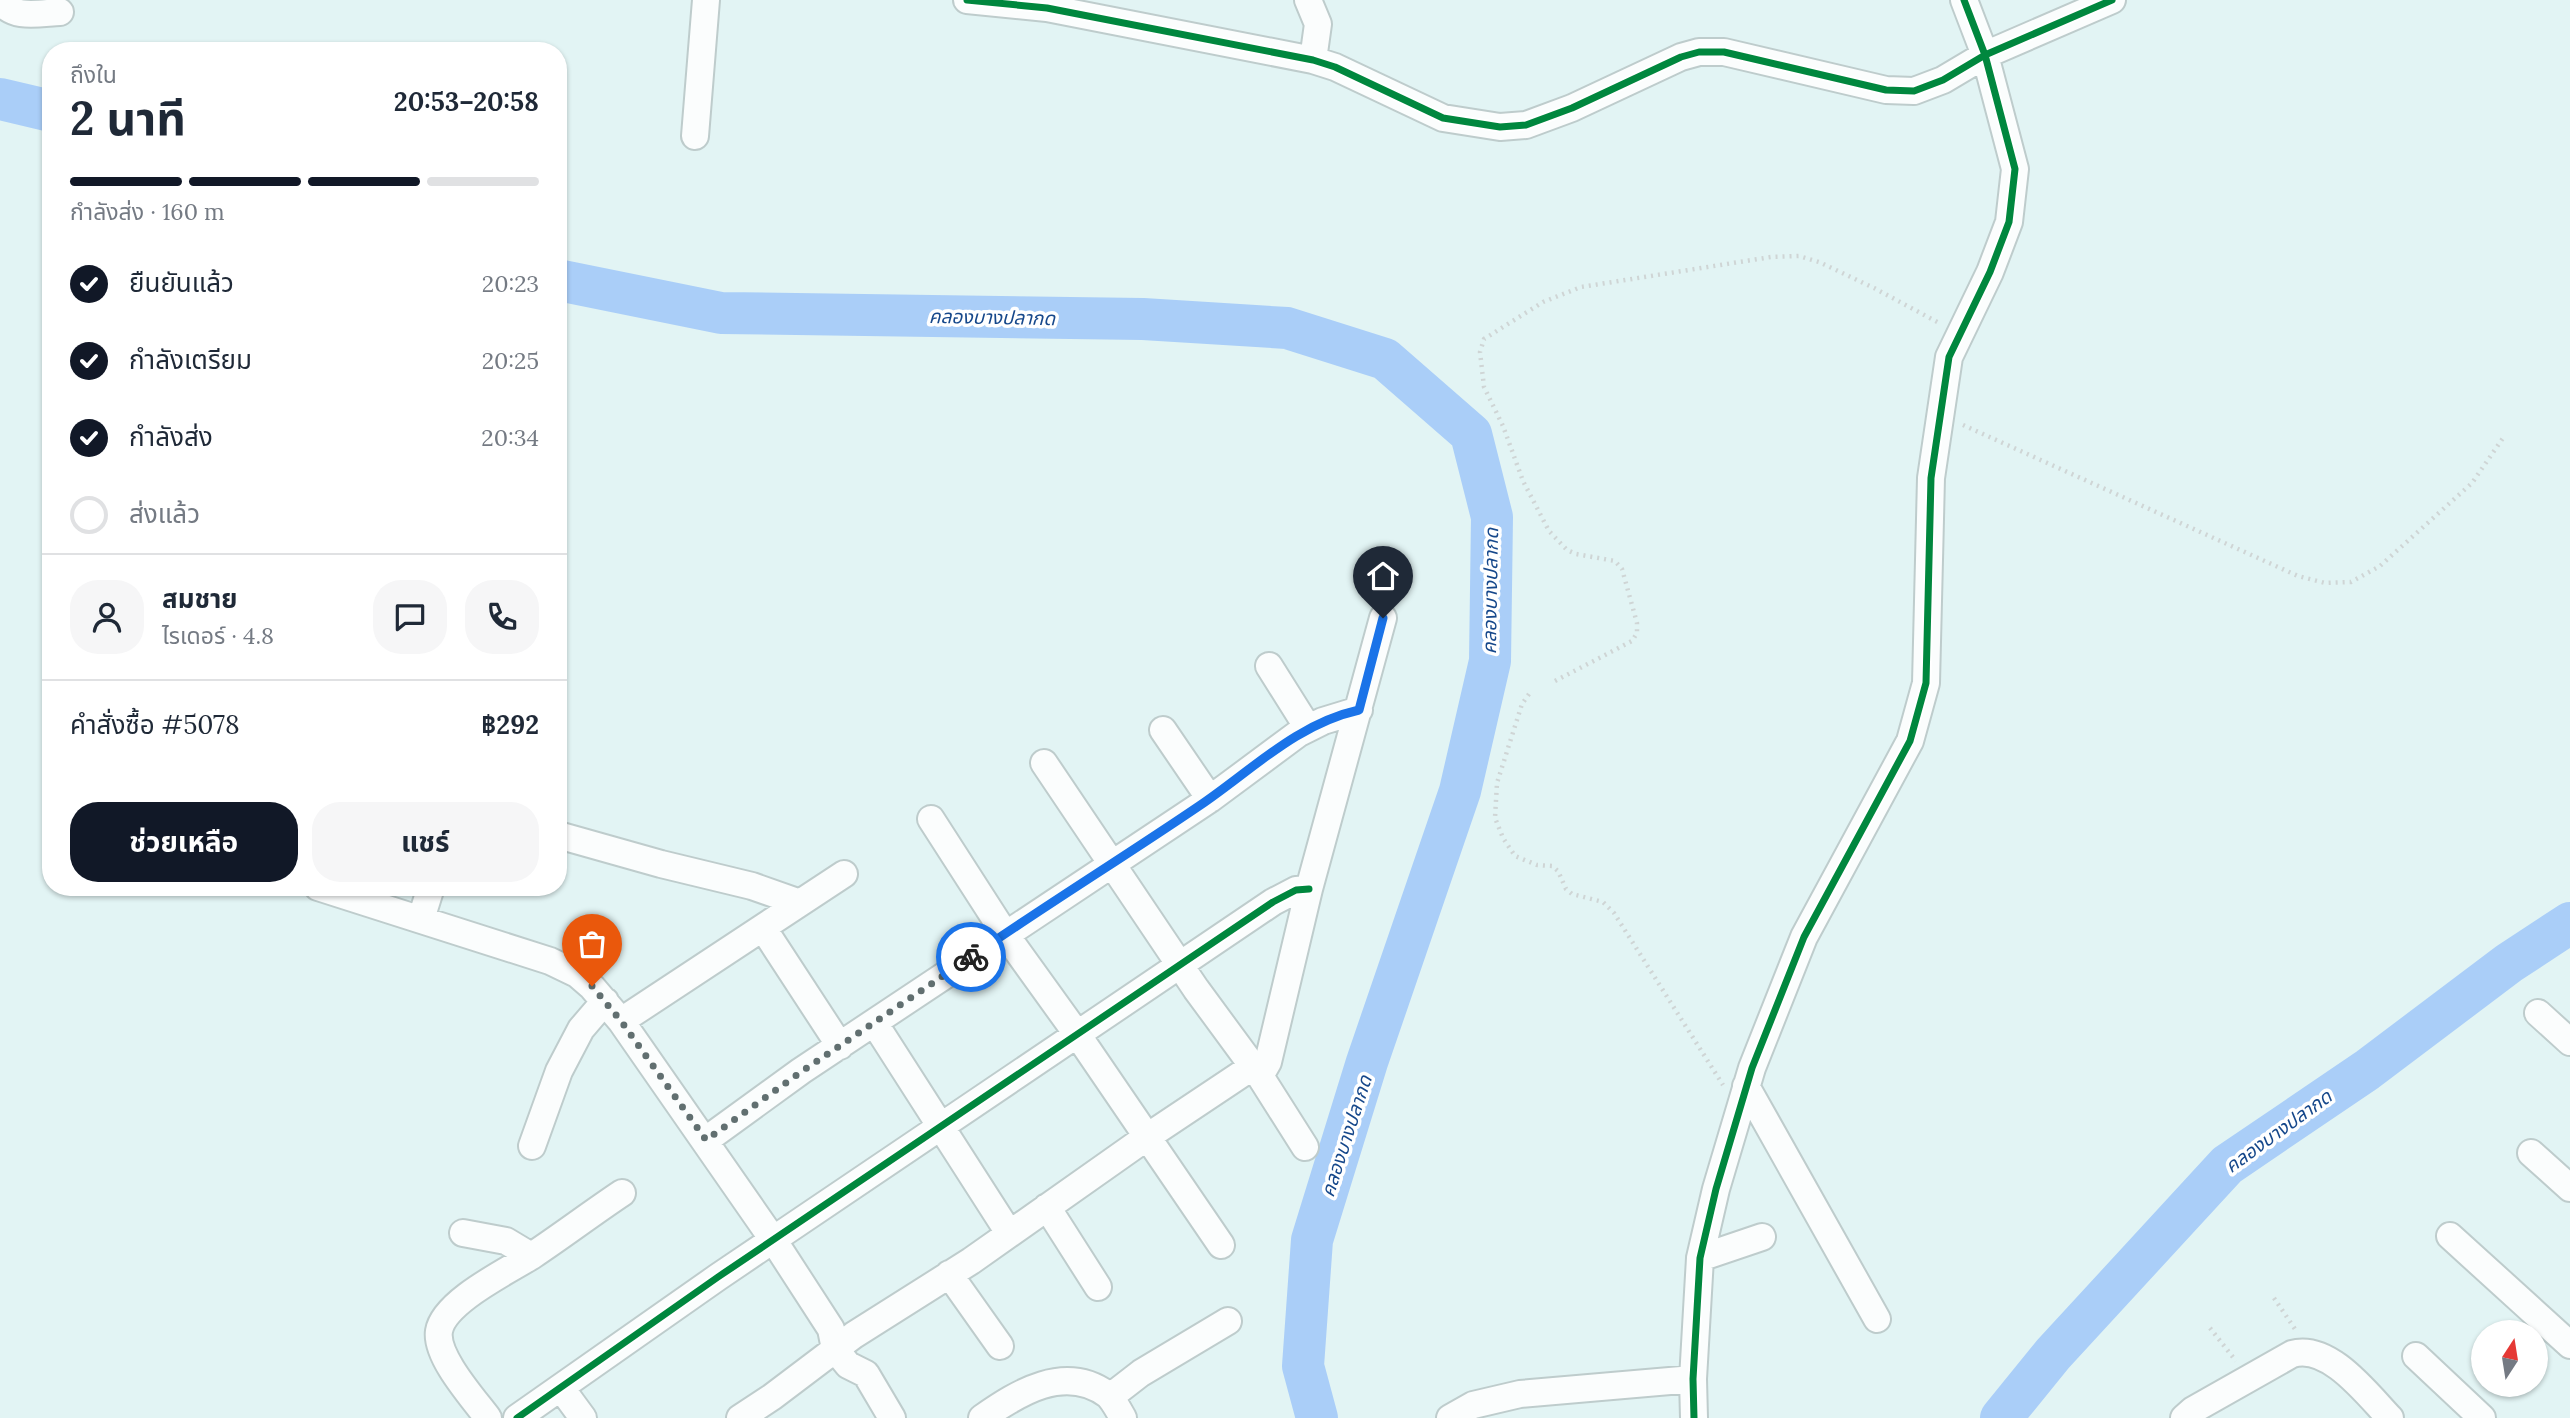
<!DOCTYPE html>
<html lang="th">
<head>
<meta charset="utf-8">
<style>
  body { margin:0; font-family:Lora,"Noto Sans Thai",serif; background:#f6f6f7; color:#1f2937; height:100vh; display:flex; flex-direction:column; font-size:26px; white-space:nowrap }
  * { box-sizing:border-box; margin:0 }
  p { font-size:23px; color:#747a83 }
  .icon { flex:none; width:38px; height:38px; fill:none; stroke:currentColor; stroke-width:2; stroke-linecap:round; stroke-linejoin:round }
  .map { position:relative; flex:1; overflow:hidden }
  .drawer { position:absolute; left:42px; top:42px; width:525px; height:854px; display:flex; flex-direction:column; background:#fff; border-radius:28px; box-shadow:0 2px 5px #0004 }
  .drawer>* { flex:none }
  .needle { width:46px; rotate:12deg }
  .buttons { position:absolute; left:2471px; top:1320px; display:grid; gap:14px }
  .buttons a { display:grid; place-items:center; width:77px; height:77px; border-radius:50%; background:#fff; box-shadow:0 2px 5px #0004; font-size:35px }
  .pin { position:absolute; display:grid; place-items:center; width:60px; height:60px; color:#fff; margin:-72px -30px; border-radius:50% 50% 50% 0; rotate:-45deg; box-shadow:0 0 7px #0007 }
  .pin .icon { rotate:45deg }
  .courier { position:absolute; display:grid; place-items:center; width:70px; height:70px; margin:-35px; border:5px solid #1a73e8; border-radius:50%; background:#fff; color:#222; box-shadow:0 2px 9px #0007 }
  .summary em { font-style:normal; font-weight:700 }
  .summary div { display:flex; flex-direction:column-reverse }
  .summary { display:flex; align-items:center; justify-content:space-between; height:119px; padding:0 28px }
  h1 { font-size:46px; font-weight:700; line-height:52px }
  .bar { display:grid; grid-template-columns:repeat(4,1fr); gap:10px 7px; align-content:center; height:84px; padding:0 28px }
  .bar i { height:9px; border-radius:5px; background:#e0e1e3 }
  .bar .on { background:#111827 }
  .bar p { grid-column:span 4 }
  .line { display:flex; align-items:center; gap:18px; padding:0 28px; border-top:2px solid #e0e1e3 }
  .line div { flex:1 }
  .round { display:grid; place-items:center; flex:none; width:74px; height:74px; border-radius:28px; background:#f6f6f7 }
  ol { padding:0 28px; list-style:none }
  li { display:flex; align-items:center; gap:21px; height:77px }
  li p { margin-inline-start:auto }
  li .icon { padding:7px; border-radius:50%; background:#111827; color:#fff; stroke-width:4 }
  li:last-child { color:#747a83 }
  li i { width:38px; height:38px; border:4px solid #e0e1e3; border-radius:50% }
  .button { display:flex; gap:14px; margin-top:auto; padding:14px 28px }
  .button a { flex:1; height:80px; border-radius:28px; background:#111827; color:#fff; font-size:28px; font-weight:700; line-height:80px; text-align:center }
  .button a+a { background:#f6f6f7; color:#1f2937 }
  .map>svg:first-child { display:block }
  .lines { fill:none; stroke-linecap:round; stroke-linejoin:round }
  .river { stroke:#aacef8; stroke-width:42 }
  .minor-casing { stroke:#becccc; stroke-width:30 }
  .path { stroke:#cfd5d5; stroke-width:4.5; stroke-dasharray:2 5; stroke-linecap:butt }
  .minor { stroke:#fbfdfd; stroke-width:26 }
  .cycleway-casing { stroke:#fff; stroke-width:11 }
  .cycleway { stroke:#00873e; stroke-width:7 }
  .done { stroke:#616f70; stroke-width:7; stroke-dasharray:0 12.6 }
  .route { stroke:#1a73e8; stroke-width:9 }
  .labels { text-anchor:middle; stroke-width:7; stroke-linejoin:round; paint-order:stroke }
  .water-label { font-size:19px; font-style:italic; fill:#16488b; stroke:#fff }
</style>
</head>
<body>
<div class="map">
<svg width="2570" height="1418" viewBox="0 0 2570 1418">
  <rect width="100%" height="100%" fill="#e2f4f4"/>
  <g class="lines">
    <path class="river" d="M0,99l51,12
      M558,280l163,33 422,6 144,9 98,31 86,75 21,83 -2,144 -30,130 -93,271 -55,178 -9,126 14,52
      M2001,1418l52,-64 174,-189 140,-95 142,-107 61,-40"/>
    <g class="minor-casing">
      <path id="minor" d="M0,0c13,20 39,13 60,12
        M967,0l80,8 266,52 22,7 108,51 57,9 26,-2 46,-17 109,-51 18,-5h25l162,38 28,1 29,-11 42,-25 127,-55
        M1308,0l10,24 -5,36
        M695,136l11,-136
        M1269,666l39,62
        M1163,730l47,69
        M1044,763l152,226 64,87 45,71
        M931,819l74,115 72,100 144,211
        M558,835l103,29 91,22 48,17
        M318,887l232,74 27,13 15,13 29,34 153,220 57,88 4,20 13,16 18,9 26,44
        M421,919l10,-32
        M763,928l77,118
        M2538,1013l32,29
        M621,1021l223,-147
        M875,1024l134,209
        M1260,1076l8,-14 41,-173 74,-271
        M1746,1086l131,233
        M706,1140l95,-69 409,-272 89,-66 24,-12 36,-11
        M532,1146l27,-75 22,-42 24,-28
        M2531,1153l39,35
        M1047,1207l51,80
        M463,1233l43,8 25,15
        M2450,1236l120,109
        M1700,1258l62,-21
        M949,1274l51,72
        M2416,1356l66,62
        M561,1388l22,30
        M1110,1397l31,-24 87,-52
        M488,1418c-15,-20 -53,-62 -49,-87 5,-30 71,-61 94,-76 30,-20 59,-42 89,-62
        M517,1418l201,-141 555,-375 23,-12 13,-1
        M740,1418l32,-21 82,-62 117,-74 176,-124 105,-70
        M982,1418c36,-25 83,-55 126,-23 6,6 11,16 15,23
        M1450,1418l23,-13 47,-11 173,-15
        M1694,1418l-1,-39 7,-121 16,-69 36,-121 52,-131 106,-196 16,-58 5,-205 18,-121 41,-85 19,-50 6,-53 -30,-114 -21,-55
        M2184,1418l9,-8 99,-56c37,-11 75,40 98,64"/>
    </g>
    <path class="path" d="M1963,425l335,151 27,7 26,-1 29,-16 92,-83 31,-45
      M1555,681l77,-40 5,-8v-10l-15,-54 -7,-8 -39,-7 -9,-4 -18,-19 -26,-50 -20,-55 -19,-39 -4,-35 4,-13 59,-37 38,-15 190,-30 28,-1 20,6 55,26 67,36
      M1529,694l-7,10 -25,79 -2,35 8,20 12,18 22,9 15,1 6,5 8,18 6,5 31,8 11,11 109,172
      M2274,1298l23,34
      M2210,1328l26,33"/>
    <use href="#minor" class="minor"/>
    <g class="cycleway-casing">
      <path id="cycleway" d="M967,0l80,8 266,52 22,7 108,51 57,9 26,-2 46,-17 109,-51 18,-5h25l162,38 28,1 29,-11 42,-25 127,-55
        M517,1418l201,-141 555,-375 23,-12 13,-1
        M1694,1418l-1,-39 7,-121 16,-69 36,-121 52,-131 106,-196 16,-58 5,-205 18,-121 41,-85 19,-50 6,-53 -30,-114 -21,-55"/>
    </g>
    <use href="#cycleway" class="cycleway"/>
  </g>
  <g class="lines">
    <path class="done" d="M592,986l29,35 85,119 95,-68 170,-115"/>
    <path class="route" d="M971,957c75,-52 153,-100 228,-151 52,-35 97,-82 160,-96l24,-92"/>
  </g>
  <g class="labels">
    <g class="water-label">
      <text transform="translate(992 317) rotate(1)" y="7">คลองบางปลากด</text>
      <text transform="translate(1490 591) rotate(-89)" y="7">คลองบางปลากด</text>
      <text transform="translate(2278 1131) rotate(-36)" y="7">คลองบางปลากด</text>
      <text transform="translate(1346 1136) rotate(-72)" y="7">คลองบางปลากด</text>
    </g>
  </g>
</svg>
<div class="buttons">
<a><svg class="needle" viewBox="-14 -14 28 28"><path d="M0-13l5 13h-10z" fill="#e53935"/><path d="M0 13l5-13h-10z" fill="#747a83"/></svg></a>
</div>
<div class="pin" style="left:592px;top:986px;background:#ea580c"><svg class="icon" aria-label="bag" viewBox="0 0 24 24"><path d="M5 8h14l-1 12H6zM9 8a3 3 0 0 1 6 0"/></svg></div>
<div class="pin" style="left:1383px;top:618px;background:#1f2937"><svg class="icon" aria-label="home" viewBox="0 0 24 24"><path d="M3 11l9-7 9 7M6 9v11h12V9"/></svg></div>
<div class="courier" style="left:971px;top:957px"><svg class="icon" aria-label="bike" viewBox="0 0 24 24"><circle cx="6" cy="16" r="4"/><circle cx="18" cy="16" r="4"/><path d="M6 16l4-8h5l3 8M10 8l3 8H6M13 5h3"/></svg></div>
<section class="drawer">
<div class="summary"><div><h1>2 นาที</h1><p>ถึงใน</p></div><em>20:53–20:58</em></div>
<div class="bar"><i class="on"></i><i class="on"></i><i class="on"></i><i></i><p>กำลังส่ง · 160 m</p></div>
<ol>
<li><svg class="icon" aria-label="check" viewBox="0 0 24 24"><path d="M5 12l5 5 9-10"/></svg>ยืนยันแล้ว<p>20:23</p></li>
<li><svg class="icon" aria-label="check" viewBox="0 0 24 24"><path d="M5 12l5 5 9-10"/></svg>กำลังเตรียม<p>20:25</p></li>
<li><svg class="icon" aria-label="check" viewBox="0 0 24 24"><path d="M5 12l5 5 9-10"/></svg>กำลังส่ง<p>20:34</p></li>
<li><i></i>ส่งแล้ว</li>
</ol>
<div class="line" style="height:126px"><a class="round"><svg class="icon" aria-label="person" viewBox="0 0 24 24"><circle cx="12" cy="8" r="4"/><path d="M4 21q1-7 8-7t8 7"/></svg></a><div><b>สมชาย</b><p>ไรเดอร์ · 4.8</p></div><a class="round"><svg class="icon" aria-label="chat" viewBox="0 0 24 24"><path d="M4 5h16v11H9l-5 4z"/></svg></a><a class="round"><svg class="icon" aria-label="phone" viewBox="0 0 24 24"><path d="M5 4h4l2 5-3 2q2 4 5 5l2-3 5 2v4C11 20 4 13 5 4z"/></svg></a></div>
<div class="line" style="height:91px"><div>คำสั่งซื้อ #5078</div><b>฿292</b></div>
<div class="button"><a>ช่วยเหลือ</a><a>แชร์</a></div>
</section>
</div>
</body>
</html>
